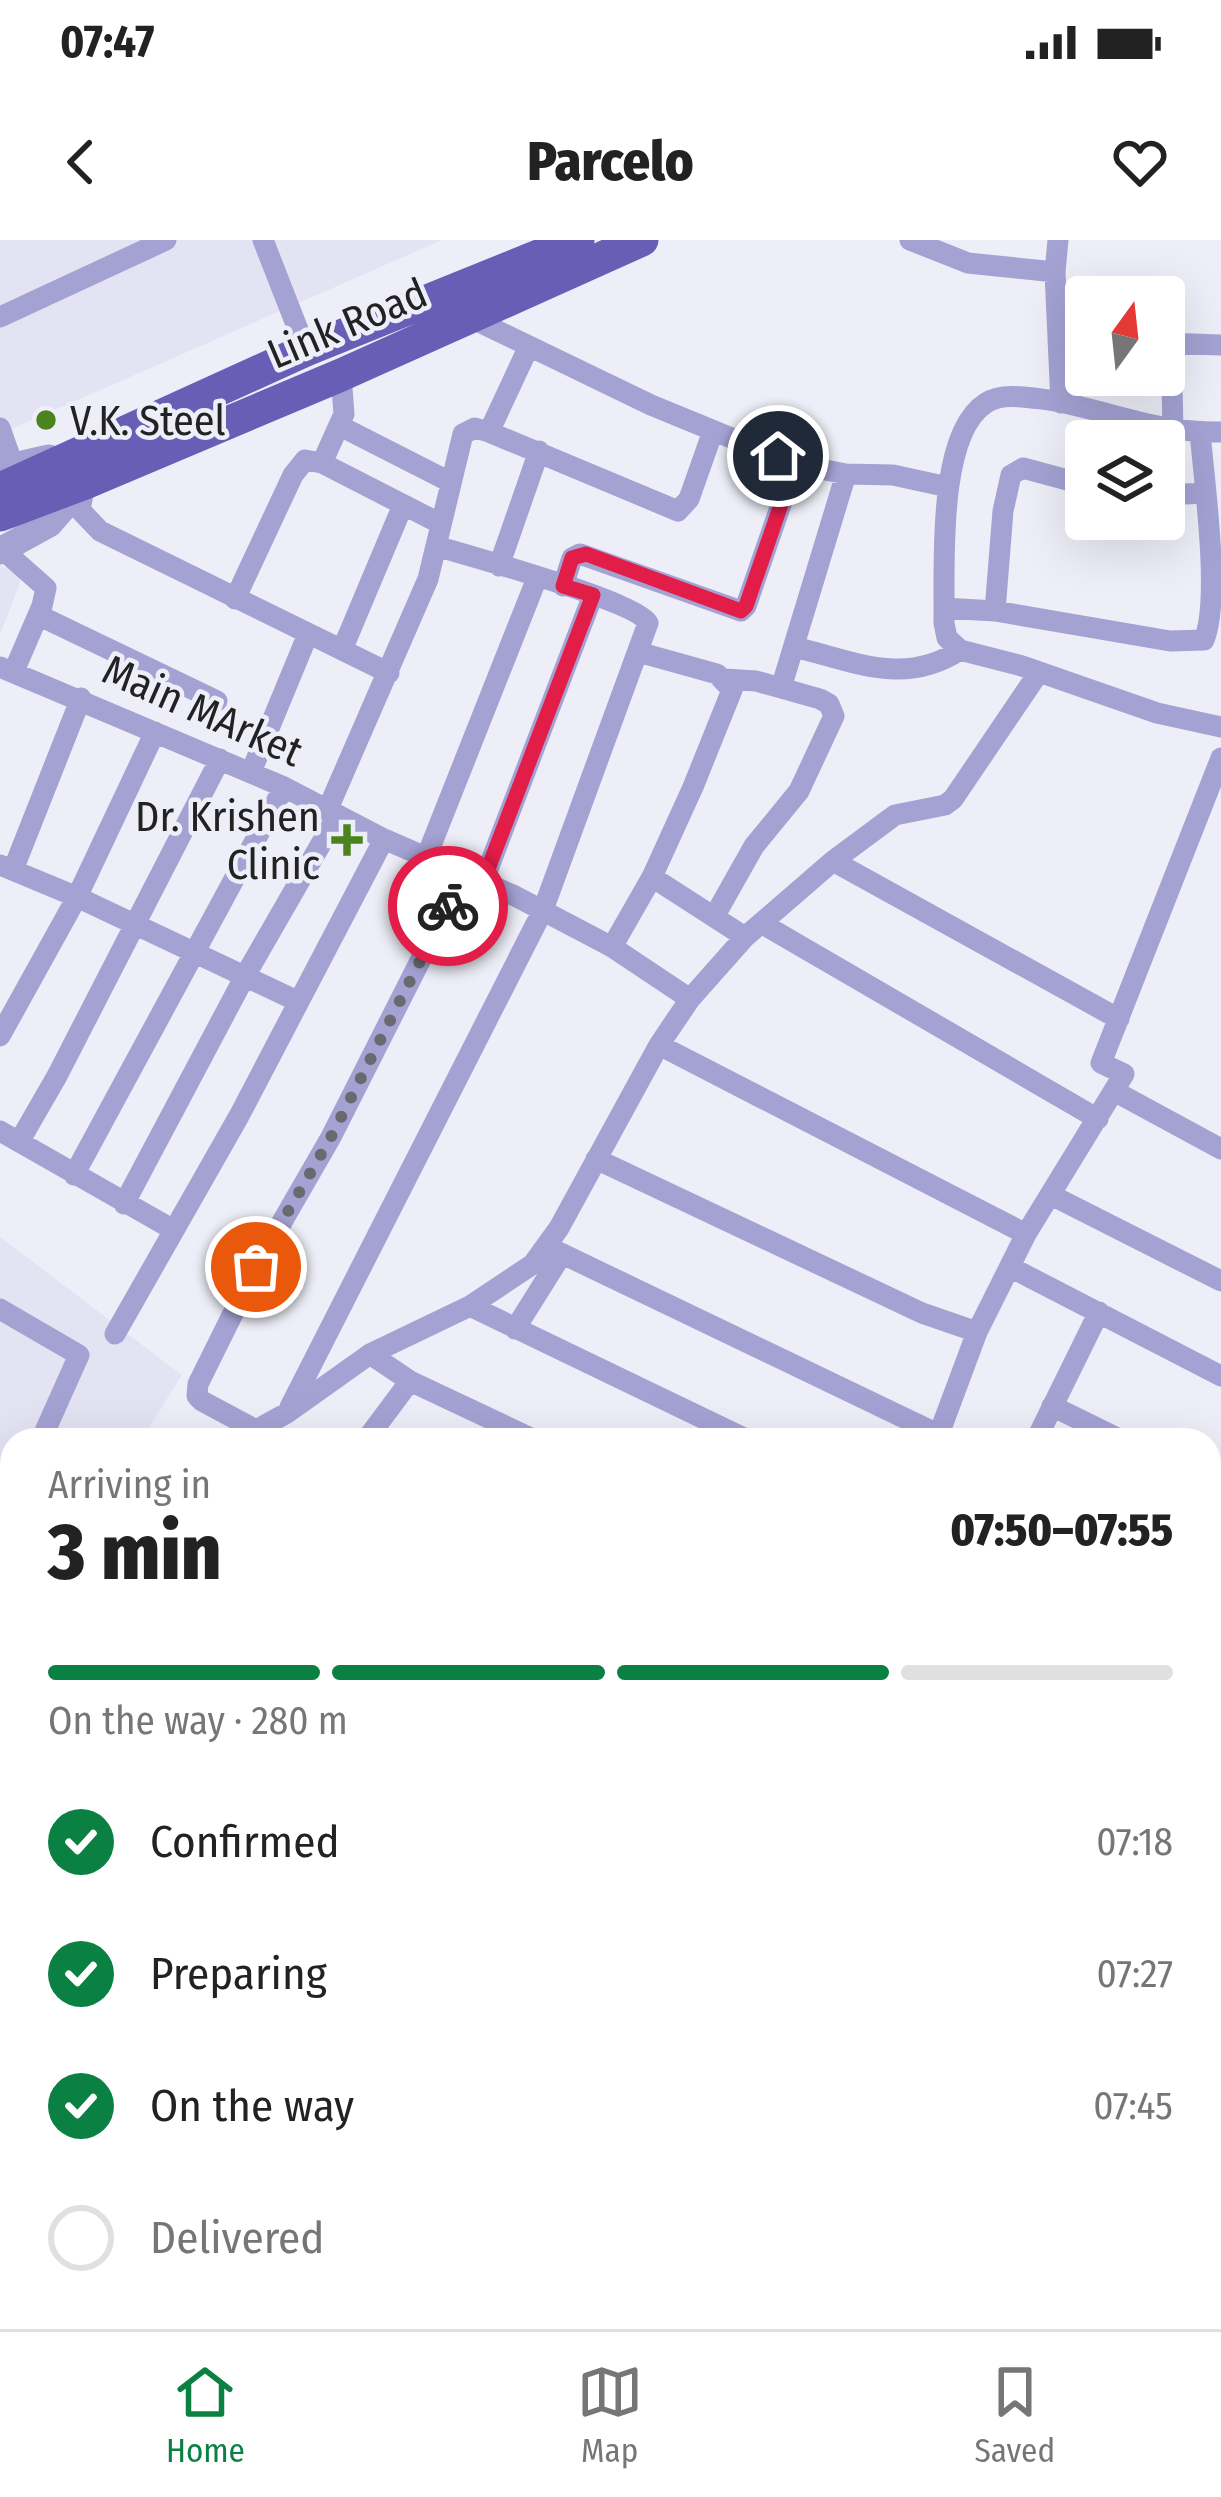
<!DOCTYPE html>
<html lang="en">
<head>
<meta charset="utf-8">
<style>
  body { margin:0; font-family:"Fira Sans Condensed",sans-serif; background:#f2f2f2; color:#222; height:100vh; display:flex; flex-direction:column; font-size:45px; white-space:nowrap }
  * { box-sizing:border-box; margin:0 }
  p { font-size:39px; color:#767676 }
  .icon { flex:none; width:66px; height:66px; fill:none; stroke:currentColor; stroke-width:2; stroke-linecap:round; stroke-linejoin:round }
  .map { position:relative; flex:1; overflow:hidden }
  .side { position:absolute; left:0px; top:1188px; width:1221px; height:903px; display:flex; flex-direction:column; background:#fff; border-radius:36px 36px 0 0; box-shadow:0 12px 48px #0002 }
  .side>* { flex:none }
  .needle { width:78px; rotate:15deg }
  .tools { position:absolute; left:1065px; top:36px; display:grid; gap:24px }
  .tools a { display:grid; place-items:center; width:120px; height:120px; border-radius:12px; background:#fff; box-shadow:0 12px 48px #0002; font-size:60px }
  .pin { position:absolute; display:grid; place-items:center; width:102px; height:102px; color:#fff; margin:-51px; border:6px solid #fff; border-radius:50%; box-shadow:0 3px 12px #0007 }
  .courier { position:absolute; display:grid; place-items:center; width:120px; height:120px; margin:-60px; border:9px solid #e11d48; border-radius:50%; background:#fff; color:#222; box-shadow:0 3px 15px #0007 }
  .head em { font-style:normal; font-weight:800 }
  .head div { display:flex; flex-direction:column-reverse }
  .head { display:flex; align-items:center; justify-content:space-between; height:204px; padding:0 48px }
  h1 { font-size:78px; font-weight:800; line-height:90px }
  .bar { display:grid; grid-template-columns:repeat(4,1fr); gap:18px 12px; align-content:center; height:144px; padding:0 48px }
  .bar i { height:15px; border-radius:9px; background:#e0e0e0 }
  .bar .active { background:#0b8043 }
  .bar p { grid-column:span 4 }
  ol { padding:0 48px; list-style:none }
  li { display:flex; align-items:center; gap:36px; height:132px }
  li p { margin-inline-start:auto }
  li .icon { padding:12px; border-radius:50%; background:#0b8043; color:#fff; stroke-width:4 }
  li:last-child { color:#767676 }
  li i { width:66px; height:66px; border:6px solid #e0e0e0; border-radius:50% }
  .status { display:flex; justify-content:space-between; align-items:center; height:84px; padding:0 60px; background:#fff; direction:ltr }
  .status svg { height:33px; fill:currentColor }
  header { display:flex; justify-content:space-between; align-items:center; height:156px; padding:0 48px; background:#fff; font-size:54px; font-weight:800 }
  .menu { display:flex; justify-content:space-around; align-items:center; height:168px; border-top:3px solid #e0e0e0; background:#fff; font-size:33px; color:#767676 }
  .menu a { display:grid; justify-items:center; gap:6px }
  .menu .active { color:#0b8043 }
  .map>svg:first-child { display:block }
  .built { fill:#e4e3f4 }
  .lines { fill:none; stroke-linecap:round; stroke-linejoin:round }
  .minor { stroke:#a4a2d3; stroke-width:21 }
  .tertiary { stroke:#a4a2d3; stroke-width:27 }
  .primary { stroke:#685eb6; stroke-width:33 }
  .done { stroke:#69696f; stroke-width:12; stroke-dasharray:0 21.6 }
  .route { stroke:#e11d48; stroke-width:15 }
  .poi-dot { fill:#4b831e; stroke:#eeeef8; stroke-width:4.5 }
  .labels { text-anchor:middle; stroke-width:9; stroke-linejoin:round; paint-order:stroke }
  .street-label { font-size:42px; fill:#222225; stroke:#eeeef8 }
  .poi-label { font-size:42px; fill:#222225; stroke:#eeeef8; text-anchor:start }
</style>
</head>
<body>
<div class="status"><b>07:47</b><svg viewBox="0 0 49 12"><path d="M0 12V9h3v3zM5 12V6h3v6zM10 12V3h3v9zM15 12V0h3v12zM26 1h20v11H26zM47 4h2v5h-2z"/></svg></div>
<header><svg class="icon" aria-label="back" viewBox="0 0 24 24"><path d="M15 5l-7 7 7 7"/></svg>Parcelo<svg class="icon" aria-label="heart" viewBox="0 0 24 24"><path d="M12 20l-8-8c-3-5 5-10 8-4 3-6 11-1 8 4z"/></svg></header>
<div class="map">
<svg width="1221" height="2089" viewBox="0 0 1221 2089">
  <rect width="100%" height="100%" fill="#eeeef8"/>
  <path class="built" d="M0,0h442l-442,194z
    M0,325l22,12 -22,58z
    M0,997l182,138 -41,65h-129v92l-12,-7z"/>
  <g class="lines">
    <path class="minor" d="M263,0l43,110
      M910,0l58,23 87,9
      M1058,0l-3,32 6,131
      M0,77l166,-77
      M471,78l180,87 144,59 51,10 47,1 55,12
      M1171,102l2,88
      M1058,103h28
      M1164,103l57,2
      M340,186l110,56
      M0,188l13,37
      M489,192l40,-86
      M1221,192c-66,1 -110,-21 -172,-32 -18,-2 -47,-8 -63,3 -50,31 -41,168 -42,220l3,15 13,12 62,16 135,47 64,14
      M322,223l22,-49 -3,-39
      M85,244l-5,26 20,21 289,142
      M1164,255l42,-2
      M3,310l43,38 -4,18 -28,65
      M499,326l40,-115
      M563,346l9,-28 8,-4 161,57 5,-5 49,-142
      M235,359l58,-124 12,-15 17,3 119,61
      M944,368l51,3 175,30 34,-1c17,-41 0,-159 -4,-208
      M995,371l8,-100 8,-36 12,-7 63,17
      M38,375l179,86
      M794,407c60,14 110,40 166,3
      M342,410l61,-145
      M0,427l284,120 100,52 131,57 97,51 78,52
      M781,448l65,-214
      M251,532l57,-138
      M327,571l101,-232 35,-145 12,-6 14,4 189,79 11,-12 24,-68
      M426,618l111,-280
      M833,621l286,158
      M0,625l77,32 220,104
      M13,630l68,-172
      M652,637l93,60
      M483,642l110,-287
      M714,677l40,-71 45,-55 35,-75 -5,-12 -9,-5 -64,-18 -31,-2
      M761,683l337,196
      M612,707l40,-70 41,-90 39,-97 -15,-16 -79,-22
      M0,796l77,-139 78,-165
      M659,805l367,189
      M1114,851l107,58
      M0,891l172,98
      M19,902l38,-66 163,-317
      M596,919l326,154 55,19
      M74,935l210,-388
      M1051,955l170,86
      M124,964l121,-228 92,-160
      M548,1007l400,192
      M1010,1027l211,109
      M470,1066l278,134
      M0,1069l79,46 -38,85
      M515,1089l47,-75
      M115,1094l124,-218 145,-277
      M370,1114l40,27 125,59
      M1052,1166l69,34
      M290,1167l253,-497 105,-287c-11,-21 -178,-67 -212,-77
      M256,1190l-54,-29 -5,-5 1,-12 58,-117 75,-130 133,-263
      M939,1194l38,-102 49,-98 98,-160 -23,-11 120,-305
      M238,1200l49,-27 83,-59 100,-48 63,-42 26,-36 100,-183 31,-46 55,-62 88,-76 62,-46 50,-10 8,-6 86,-127
      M366,1200l44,-59
      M1036,1200l63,-128
      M1209,1244l12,6
      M0,1313l12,-5
      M1209,1326l12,6
      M0,1348l12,7
      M1209,1406l12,-25
      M1209,1443l12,5
      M0,1465l12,7
      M1209,1523l12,6
      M0,1588l12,7
      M1209,1588l12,5
      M1209,1676l12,4
      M0,1717l12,3
      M1209,1785l12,4
      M0,1845l12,7
      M1209,1863l12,3
      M1209,1973l12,1
      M0,1999l12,5
      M1209,2059l12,-43
      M1209,2074l12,1
      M18,2079l27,10
      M361,2089l4,-10
      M501,2089l3,-10
      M603,2089l3,-10
      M656,2089l2,-10
      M753,2089l2,-10
      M851,2089l1,-10
      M906,2089l1,-10
      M986,2089l1,-10"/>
    <path class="tertiary" d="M0,229l49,-11
      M0,311l49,-27 36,-41"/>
    <path class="primary" d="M0,249l306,-139 272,-110
      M0,275l85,-32 256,-108 301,-135"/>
  </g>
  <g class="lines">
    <path class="done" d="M256,1027l75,-130 117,-231"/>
    <path class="route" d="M448,666l16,-32 19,8 110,-287 -30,-9 9,-28 14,-4 155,57 5,-5 49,-142 -17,-8"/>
  </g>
  <g class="poi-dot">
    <circle cx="46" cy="180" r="12"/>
    <path d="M341 582h12v12h12v12h-12v12h-12v-12h-12v-12h12z"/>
  </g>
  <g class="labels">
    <g class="street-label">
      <text transform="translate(347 83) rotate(-23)" y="15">Link Road</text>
      <text transform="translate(203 470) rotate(24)" y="15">Main MArket</text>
    </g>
    <g class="poi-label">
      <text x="70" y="195">V.K. Steel</text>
      <text x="320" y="591" text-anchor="end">Dr. Krishen<tspan x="320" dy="48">Clinic</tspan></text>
    </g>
  </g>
</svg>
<div class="tools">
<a><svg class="needle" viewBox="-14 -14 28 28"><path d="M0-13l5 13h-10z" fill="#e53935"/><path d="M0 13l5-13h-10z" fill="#767676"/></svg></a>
<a><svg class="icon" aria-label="layers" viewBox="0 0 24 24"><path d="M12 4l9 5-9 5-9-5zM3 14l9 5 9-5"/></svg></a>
</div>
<div class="pin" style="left:256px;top:1027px;background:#ea580c"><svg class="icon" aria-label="bag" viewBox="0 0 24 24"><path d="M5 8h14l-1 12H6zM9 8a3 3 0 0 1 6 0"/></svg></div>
<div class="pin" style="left:778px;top:216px;background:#1f2937"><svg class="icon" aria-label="home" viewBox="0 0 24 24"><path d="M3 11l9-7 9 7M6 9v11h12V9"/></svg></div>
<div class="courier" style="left:448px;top:666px"><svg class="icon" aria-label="bike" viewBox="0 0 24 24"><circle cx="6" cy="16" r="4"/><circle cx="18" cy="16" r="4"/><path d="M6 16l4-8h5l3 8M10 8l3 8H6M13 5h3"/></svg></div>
<section class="side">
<div class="head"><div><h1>3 min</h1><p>Arriving in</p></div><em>07:50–07:55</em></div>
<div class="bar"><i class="active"></i><i class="active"></i><i class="active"></i><i></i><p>On the way · 280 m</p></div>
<ol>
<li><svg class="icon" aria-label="check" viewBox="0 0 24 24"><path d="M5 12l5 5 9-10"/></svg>Confirmed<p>07:18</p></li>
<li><svg class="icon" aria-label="check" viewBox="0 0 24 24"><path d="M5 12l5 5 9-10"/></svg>Preparing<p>07:27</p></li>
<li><svg class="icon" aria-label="check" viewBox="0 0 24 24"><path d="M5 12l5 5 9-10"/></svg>On the way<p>07:45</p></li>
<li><i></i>Delivered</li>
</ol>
</section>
</div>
<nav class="menu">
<a class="active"><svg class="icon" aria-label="home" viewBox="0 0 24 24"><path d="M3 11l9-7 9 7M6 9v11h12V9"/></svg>Home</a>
<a><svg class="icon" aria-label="map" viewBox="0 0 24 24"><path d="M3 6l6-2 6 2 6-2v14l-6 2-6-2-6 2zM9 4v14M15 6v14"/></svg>Map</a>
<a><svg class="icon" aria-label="saved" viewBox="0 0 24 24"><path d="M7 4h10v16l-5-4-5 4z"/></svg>Saved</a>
</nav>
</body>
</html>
